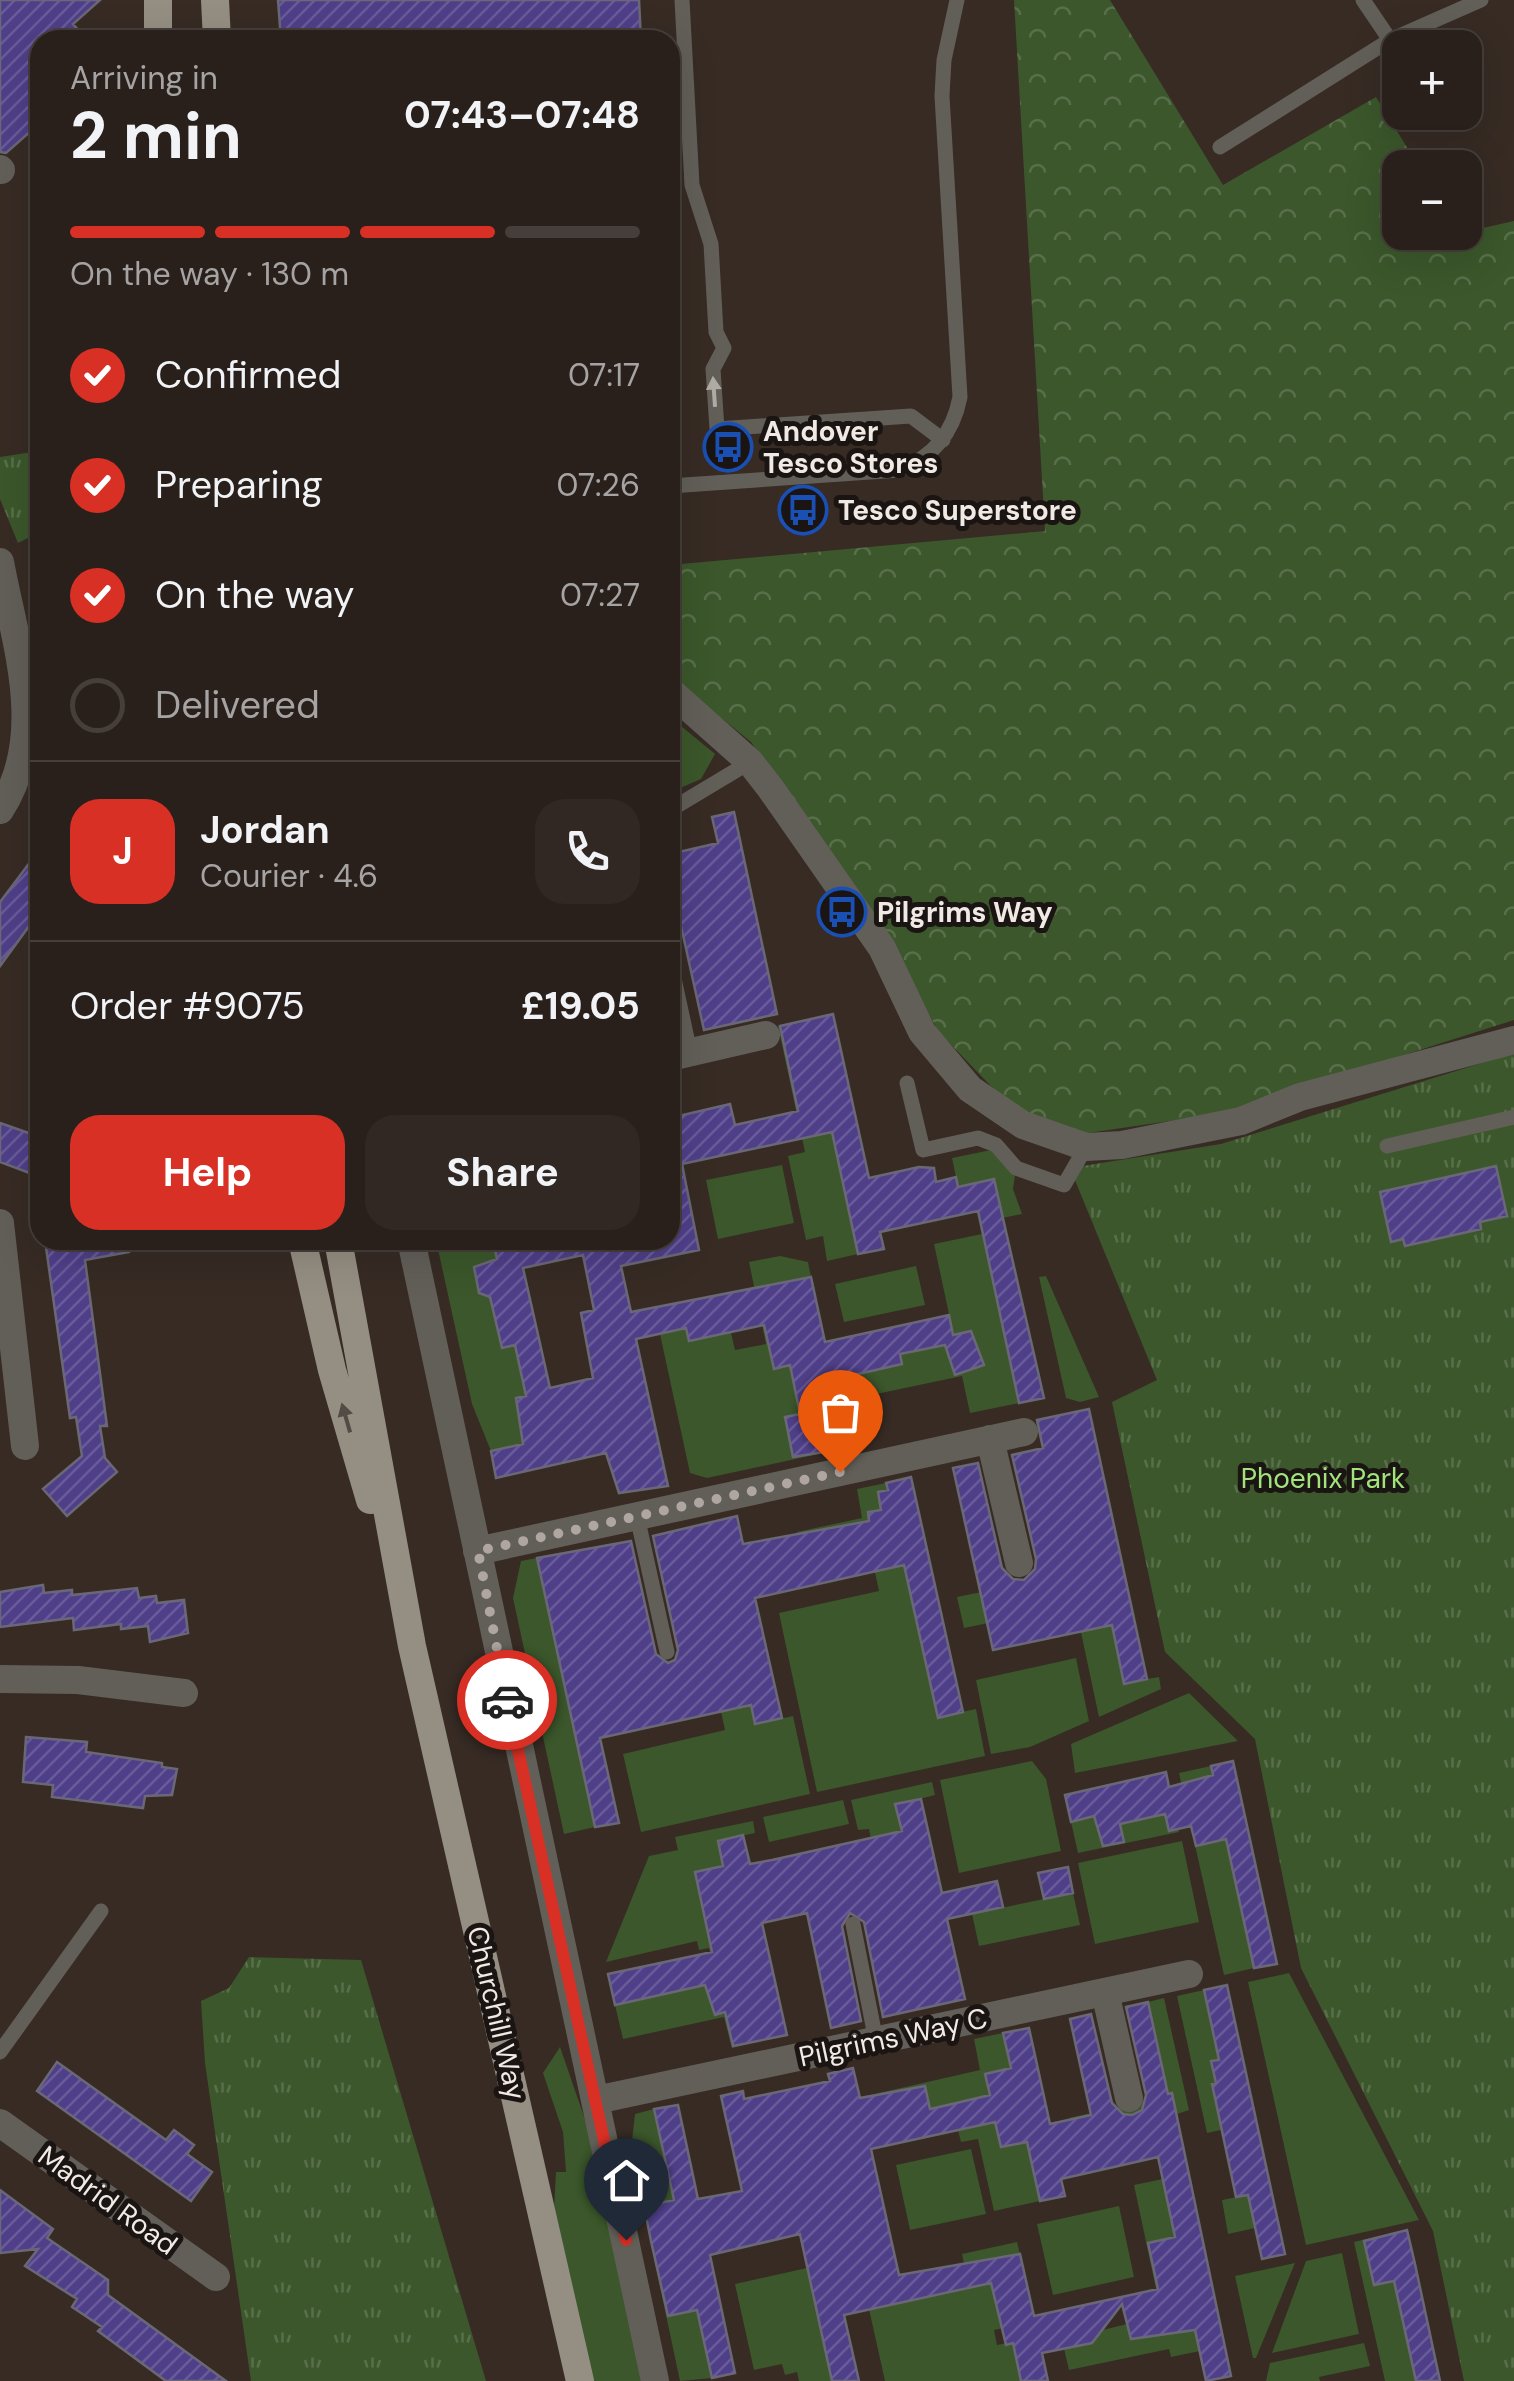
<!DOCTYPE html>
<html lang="en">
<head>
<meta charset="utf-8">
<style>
  body { margin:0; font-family:"DM Sans",sans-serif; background:#312824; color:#f1f3f6; height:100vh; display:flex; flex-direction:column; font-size:38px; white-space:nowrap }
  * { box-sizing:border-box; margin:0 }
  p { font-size:32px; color:#a5a3a3 }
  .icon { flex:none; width:55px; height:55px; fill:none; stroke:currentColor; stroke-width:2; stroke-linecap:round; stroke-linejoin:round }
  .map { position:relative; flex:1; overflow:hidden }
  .side { position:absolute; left:30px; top:30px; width:650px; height:1220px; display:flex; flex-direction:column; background:#29201b; border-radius:30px; box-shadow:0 10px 40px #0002,0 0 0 2px #453e3a }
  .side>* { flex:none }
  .controls { position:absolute; left:1382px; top:30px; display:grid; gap:20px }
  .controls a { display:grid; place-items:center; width:100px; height:100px; border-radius:20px; background:#29201b; box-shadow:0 10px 40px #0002,0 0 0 2px #453e3a; font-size:50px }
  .pin { position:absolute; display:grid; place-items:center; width:85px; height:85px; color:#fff; margin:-102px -42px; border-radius:50% 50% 50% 0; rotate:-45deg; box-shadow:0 0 10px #0007 }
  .pin .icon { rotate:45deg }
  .courier { position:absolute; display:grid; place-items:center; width:100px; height:100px; margin:-50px; border:8px solid #d93025; border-radius:50%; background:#fff; color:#222; box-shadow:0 2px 12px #0007 }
  .overview em { font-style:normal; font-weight:700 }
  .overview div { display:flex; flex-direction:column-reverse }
  .overview { display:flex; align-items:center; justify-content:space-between; height:170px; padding:0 40px }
  h1 { font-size:65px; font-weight:700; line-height:75px }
  .bar { display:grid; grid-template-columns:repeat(4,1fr); gap:15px 10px; align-content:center; height:120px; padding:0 40px }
  .bar i { height:12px; border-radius:8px; background:#453e3a }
  .bar .on { background:#d93025 }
  .bar p { grid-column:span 4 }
  .line { display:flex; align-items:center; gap:25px; padding:0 40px; border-top:2px solid #453e3a }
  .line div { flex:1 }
  .round { display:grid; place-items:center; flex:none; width:105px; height:105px; border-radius:30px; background:#312824 }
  ol { padding:0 40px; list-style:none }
  li { display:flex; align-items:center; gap:30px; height:110px }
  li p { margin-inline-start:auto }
  li .icon { padding:10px; border-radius:50%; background:#d93025; color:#fff; stroke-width:4 }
  li:last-child { color:#a5a3a3 }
  li i { width:55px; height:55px; border:5px solid #453e3a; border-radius:50% }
  .primary-button { display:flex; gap:20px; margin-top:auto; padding:20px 40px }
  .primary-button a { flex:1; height:115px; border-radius:30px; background:#d93025; color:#fff; font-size:40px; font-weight:700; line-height:115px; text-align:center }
  .primary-button a+a { background:#312824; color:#f1f3f6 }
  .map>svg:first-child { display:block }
  .green { fill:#3b572b }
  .forest { fill:url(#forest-crowns) }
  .park { fill:url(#park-tufts) }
  .building { fill:url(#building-hatch); stroke:#6a6876; stroke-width:2.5; fill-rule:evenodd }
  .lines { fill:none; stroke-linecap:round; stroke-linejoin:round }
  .service { stroke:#625f59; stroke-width:15 }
  .minor { stroke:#625f59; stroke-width:28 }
  .primary { stroke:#958f83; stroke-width:28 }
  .oneway { fill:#b1aba5 }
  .oneway2 { fill:#514c45 }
  .done { stroke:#b0a6a1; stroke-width:10; stroke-dasharray:0 18 }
  .route { stroke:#d93025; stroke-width:12 }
  .labels { text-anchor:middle; stroke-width:10; stroke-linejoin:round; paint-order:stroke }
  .poi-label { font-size:28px; font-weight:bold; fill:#f1e9e4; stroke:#1a1512; text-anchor:start }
  .park-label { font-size:28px; fill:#a2e37d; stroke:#1a1512 }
  .street-label { font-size:28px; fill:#f1e9e4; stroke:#1a1512 }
</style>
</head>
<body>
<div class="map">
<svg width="1514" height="2381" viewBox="0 0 1514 2381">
  <defs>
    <pattern id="forest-crowns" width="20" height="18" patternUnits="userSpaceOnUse" patternTransform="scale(2.5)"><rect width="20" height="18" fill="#3b572b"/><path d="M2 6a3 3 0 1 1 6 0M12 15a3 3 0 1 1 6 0" fill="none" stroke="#586f4a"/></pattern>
    <pattern id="park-tufts" width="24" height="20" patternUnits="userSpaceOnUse" patternTransform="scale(2.5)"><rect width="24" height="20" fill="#3b572b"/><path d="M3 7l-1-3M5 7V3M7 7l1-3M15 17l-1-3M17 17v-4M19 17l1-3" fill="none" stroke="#586f4a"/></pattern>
    <pattern id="building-hatch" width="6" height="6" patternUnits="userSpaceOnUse" patternTransform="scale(2.5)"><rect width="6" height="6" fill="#4f3f89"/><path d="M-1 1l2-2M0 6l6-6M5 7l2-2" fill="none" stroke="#695b9a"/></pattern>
  </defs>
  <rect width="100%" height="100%" fill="#372b24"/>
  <path class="green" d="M670,717l45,37 -14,25 -30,13z
    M798,1022l32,98 28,134 -31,7 -4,-25 -17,4 -18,-84 17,-4 -27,-126z
    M991,1150l24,25 -2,14 9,25 -20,4 -9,-39 -35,8 -6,-29z
    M782,1165l12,58 -76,16 -12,-59z
    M982,1234l37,169 -49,10 -8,-37 -100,21 -5,-23 31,-7 -2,-10 69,-15 -21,-98z
    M436,1240h57l4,19 -23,9 5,25 7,-1 1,5 17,-3 -2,53 13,-2 11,47 54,-11 10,48 -99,22 -19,-47z
    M780,1256l28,6 3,15 -26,6 7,94 14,-2 17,78 -116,25 -17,-5 -30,-139 68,-14 7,30 31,-6 -17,-82z
    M916,1266l9,39 -81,17 -9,-38z
    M1046,1276l53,121 -19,5 -14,-4 -27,-121z
    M1066,1414l58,269 35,-6 2,12 -62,28 -63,-296z
    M886,1483l2,7 -10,2 3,16 10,-2 47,211 38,-8 9,47 -168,36 -38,-179 100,-22 -10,-47 -67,14 -5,-26 65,-14 -5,-29z
    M712,1521l44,203 37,-8 17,78 -169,38 -18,-78 102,-24 -44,-200z
    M537,1558l58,269 -31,7 -51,-236 8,-37z
    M1026,1583l6,31 -68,14 -7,-31z
    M1076,1658l13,63 -59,26 -39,7 -15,-74z
    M1189,1693l49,48 -163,32 -4,-29z
    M1032,1761l14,18 15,72 -102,22 -19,-93z
    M1211,1766l43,202 -30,7 -45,-202z
    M932,1782l3,13 -39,10 43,199 -53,-97 -33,-3 -67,15 -8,-33 98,-23 -7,-34 -11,1 -7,-30z
    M1172,1799l7,33 -101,21 -7,-31 80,-19 4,13 17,-3z
    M843,1800l6,24 -80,18 -6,-25z
    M753,1821l2,12 -37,8 30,134 -31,8 7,32 30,-6 7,32 -29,7 -8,-31 -101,22 -8,-34 102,-24 -8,-33 -10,2 -2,-9 -91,21 43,-106 29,-6 -3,-13z
    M1182,1841l17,81 -104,22 -17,-81z
    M1073,1893l7,32 -101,21 -7,-32z
    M1289,1973l130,247 -113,25 -58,-263z
    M1204,1990l15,70 -8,2 4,17 8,-1 11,49 -27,6 -30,-137z
    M1164,1998l25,112 -113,38 -7,-30 99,-22 -20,-94z
    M1003,2033l37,168 -46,10 -16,-72 -17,3 -3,-12 28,-33 -101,21 -6,-25 101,-23 -6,-31z
    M560,2047l28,81 54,253h-49l-39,-172 2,-37h10l-3,-40 -20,-59z
    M654,2109l58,269 -32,3 -49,-231 4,-36z
    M971,2149l15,65 -76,16 -14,-65z
    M1163,2179l37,172 -29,6 -2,-8 -100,21 -7,-30 65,-16 4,15 17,-3 14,-19 -28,-132z
    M1248,2195l7,33 -27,6 -6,-34z
    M1119,2206l15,71 -81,18 -16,-71z
    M1384,2235l32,146h-31l-31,-139z
    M1017,2242l3,12 -25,5 14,68 -15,3 3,15 15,-3 9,39h-136l-16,-72 100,-22 -7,-33z
    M1342,2253l17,81 -87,19 34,-92z
    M1295,2263l-39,95h-3l-18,-82z
    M807,2268l25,113h-33l-2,-9 -12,3 -3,-11 -28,6 -19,-86z
    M1364,2343l6,23 -51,11 1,4h-54l4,-18z"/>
  <path class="forest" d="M1014,0h96l113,185 153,-88 43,70 -19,1v64h65l49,-11v799l-296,94 -144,21 -61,-26 -74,-77 -45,-77 -143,-213 -81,-66v-111l375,-34z"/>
  <path class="park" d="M39,451l1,81 -22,11 -18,-44v-42z
    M1514,1053v1328h-50l-31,-150 -132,-263 -46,-229 -90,-87 -53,-250 45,-22 -87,-212 151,-24z
    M249,1957l112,3 125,421h-235l-46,-318 -4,-62 28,-13z"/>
  <path class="building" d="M0,0h100l-27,24 14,16h-47v83l-34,30 -6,-1z
    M278,0h361l2,40h-360z
    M734,812l43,202 -73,16 -34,-154v-22l48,-11 -6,-26z
    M40,849v62l-40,55v-64z
    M833,1014l36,164 50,-11 15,1 2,14 20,-5 2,10 36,-8 50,219 -25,5 -41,-192 -98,21 4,17 -26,5 -26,-122 -150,32 17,86 -78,16 10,46 180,-35 14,65 124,-27 4,20 18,-4 13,34 -29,10 -10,-30 -45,9 2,10 -66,15 12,69 -55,9 -8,-40 15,-3 -10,-49 -16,4 -10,-44 -75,16 -3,-13 -50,11 32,147 -49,7 -13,-40 -110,25 -5,-27 32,-7 -7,-46 10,-2 -11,-51 -13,3 -12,-51 -11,-4 -5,-26 23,-8 -4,-19h177v-122l60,-14 5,21 63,-14 -18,-85zM583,1255l11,55 -13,3 12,65 -43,10 -27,-120z
    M0,1123l40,14v40l-40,-15z
    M1496,1166l11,50 -27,6 1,7 -76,17 -2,-7 -12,3 -11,-50z
    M45,1240h83l1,12 -44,8 22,166h-7l5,32 12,14 -50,44 -24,-27 39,-33 -6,-39 -6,1z
    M1089,1409l58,270 -23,5 -12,-59 -119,25 -40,-182 25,-5 24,105 11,11 11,1 11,-11 1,-10 -24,-104 31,-7 -6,-28z
    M911,1477l52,235 -25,6 -34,-153 -149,33 27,120 -27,6 -4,-19 -151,33 19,85 -24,4 -58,-269 94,-17 25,113 12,9 7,-3 3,-10 -25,-114 84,-20 6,28 126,-23 -1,-9 13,-2 -3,-18 10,-2 -2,-7z
    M43,1585l1,8 28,-3v5l65,-7 2,10 17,-2 1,7 27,-3 4,33 -38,9 -2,-16 -27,3v-5l-47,6 -1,-12 -73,9v-35z
    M26,1737l61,5 -1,10 76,11v4l15,2 -5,26 -27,1 -2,12 -91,-11 1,-12 -30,-3z
    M1233,1761l44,203 -23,4 -28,-129 -30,7 -5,-20 -22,5 -4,-17 -45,10 4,18 -21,4 -9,-30 -23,6 -6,-27 101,-23 3,15 44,-12 -2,-9z
    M921,1799l21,94 55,-12 6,26 -56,12 18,80 -82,18 -19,-95 -14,-9 -8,13 19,95 -30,7 -24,-115 -45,10 25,112 -54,11 -8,-34 -10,3 -10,-30 -90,20 -7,-31 104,-22 -17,-80 28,-6 -5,-25 25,-6 7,29 22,-4 130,-29 -7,-27z
    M1068,1867l5,26 -29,6 -6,-26z
    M1227,1985l58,269 -23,5 -14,-64 -12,2 -24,-113 4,-1 -5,-22 8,-1 -15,-70z
    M1148,2002l20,92 4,-1 59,283 -25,5 -11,-51 -64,9 -9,-35 -30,39 -50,10 6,28h-27l-8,-38 -7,2 -15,-62 -147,32 15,66h-27l-32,-147 -90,21 25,118 -23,5 -15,-68 -29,6 -17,-75 -7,-35 30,-6 -20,-91 24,-4 20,94 44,-8 -21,-95 22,-5 1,8 86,-18 -2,-7 25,-6 7,30 65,-12 5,23 22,-5 38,-9 -5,-21 26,-6 -8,-35 26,-5 21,96 41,-9 -21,-96 21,-5 21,89 11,11 9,1 10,-5 4,-15 -20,-88zM995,2122l6,25 26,-5 13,59 25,-5 -4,-17 97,-22 17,80 -27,6 10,46 -124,27 -14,-62 -121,21 -28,-126z
    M57,2062l109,78 8,-10 20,15 -7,9 25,18 -21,29 -154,-110z
    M0,2190l53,39 -6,9 61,42v15l118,86h-60l-68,-50 4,-4 -30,-20 5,-8 -52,-33 13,-17 -38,4z
    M1407,2230l8,34 25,117h-24l-22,-100 -20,4 -10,-44z"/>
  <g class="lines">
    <path class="service" d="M682,0l10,185 19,59 5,88 8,16 -11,21 4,60 194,-13 32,24
      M1363,0l27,40
      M1220,147l170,-107 91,-40
      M670,486l229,-16c35,-13 54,-37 61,-73l-18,-301 2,-36 13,-60
      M670,810l80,-48
      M670,960l20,92
      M907,1083l16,67 55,-12 18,7 20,23 48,17 22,-38
      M1387,1146l127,-29
      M637,1516l30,136
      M853,1924l23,117
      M0,2052l101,-141"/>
    <path class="minor" d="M0,169l1,1
      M0,562c15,81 49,173 0,248
      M670,691l80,71 21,27 111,159 40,84 48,57 53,36 63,22 36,-2 119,-24 59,-24 214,-57
      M670,1057l96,-22
      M0,1223l25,223
      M411,1240l244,1141
      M990,1439l29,124
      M477,1551l547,-119
      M0,1679l78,1 106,13
      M1105,1992l24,106
      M596,2100l593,-126
      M0,2123l216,154"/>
    <path class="primary" d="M215,0l2,40
      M158,40v-40
      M302,1240l30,130 38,130
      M338,1240l74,406 168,735"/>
  </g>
  <defs><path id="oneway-solid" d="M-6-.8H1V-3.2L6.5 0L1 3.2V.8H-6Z" transform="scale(2.5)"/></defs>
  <use class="oneway" href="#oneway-solid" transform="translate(714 392) rotate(-94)"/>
  <use class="oneway2" href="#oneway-solid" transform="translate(346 1418) rotate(-106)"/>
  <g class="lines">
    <path class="done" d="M507,1700l-29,-149 362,-79"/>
    <path class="route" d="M507,1700l119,540"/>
  </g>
  <defs>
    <g id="bus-ring" transform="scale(2.5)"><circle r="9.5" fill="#1a1512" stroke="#1a4fb4" stroke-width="1.5"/><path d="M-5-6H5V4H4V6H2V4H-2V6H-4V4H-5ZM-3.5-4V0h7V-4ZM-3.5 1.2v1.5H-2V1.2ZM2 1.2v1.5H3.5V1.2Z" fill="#1a4fb4"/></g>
  </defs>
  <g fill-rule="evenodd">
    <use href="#bus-ring" x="728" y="447"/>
    <use href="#bus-ring" x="803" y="510"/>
    <use href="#bus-ring" x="842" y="912"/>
  </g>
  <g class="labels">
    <g class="poi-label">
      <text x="763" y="441">Andover<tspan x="763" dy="32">Tesco Stores</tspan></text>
      <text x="838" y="520">Tesco Superstore</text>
      <text x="877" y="922">Pilgrims Way</text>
    </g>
    <g class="park-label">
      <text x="1323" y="1488">Phoenix Park</text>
    </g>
    <g class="street-label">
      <text transform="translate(497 2013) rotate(77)" y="10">Churchill Way</text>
      <text transform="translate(893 2037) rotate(-12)" y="10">Pilgrims Way C</text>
      <text transform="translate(108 2200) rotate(36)" y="10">Madrid Road</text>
    </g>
  </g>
</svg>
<div class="controls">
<a>+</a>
<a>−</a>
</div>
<div class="pin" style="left:840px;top:1472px;background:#ea580c"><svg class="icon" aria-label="bag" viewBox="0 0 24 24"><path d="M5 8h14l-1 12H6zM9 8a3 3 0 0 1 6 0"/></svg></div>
<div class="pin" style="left:626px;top:2240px;background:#1f2937"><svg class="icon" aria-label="home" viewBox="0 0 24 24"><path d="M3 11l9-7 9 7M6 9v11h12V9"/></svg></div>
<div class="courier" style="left:507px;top:1700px"><svg class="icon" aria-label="car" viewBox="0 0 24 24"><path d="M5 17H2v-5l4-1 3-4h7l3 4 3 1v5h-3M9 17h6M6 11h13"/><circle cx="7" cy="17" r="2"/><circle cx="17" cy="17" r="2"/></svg></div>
<section class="side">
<div class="overview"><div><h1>2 min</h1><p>Arriving in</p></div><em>07:43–07:48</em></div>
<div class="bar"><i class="on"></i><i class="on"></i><i class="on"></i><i></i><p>On the way · 130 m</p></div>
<ol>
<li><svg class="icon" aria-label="check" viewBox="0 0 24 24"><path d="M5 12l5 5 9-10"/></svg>Confirmed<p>07:17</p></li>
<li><svg class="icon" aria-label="check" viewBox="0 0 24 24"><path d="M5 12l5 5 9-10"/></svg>Preparing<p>07:26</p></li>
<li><svg class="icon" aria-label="check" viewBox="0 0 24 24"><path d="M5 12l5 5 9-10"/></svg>On the way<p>07:27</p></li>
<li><i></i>Delivered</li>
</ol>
<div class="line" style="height:180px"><b class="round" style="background:#d93025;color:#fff">J</b><div><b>Jordan</b><p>Courier · 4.6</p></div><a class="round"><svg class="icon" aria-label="phone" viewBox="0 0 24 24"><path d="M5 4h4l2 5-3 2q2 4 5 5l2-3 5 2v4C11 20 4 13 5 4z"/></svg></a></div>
<div class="line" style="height:130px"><div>Order #9075</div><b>£19.05</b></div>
<div class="primary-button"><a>Help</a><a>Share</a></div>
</section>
</div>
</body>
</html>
